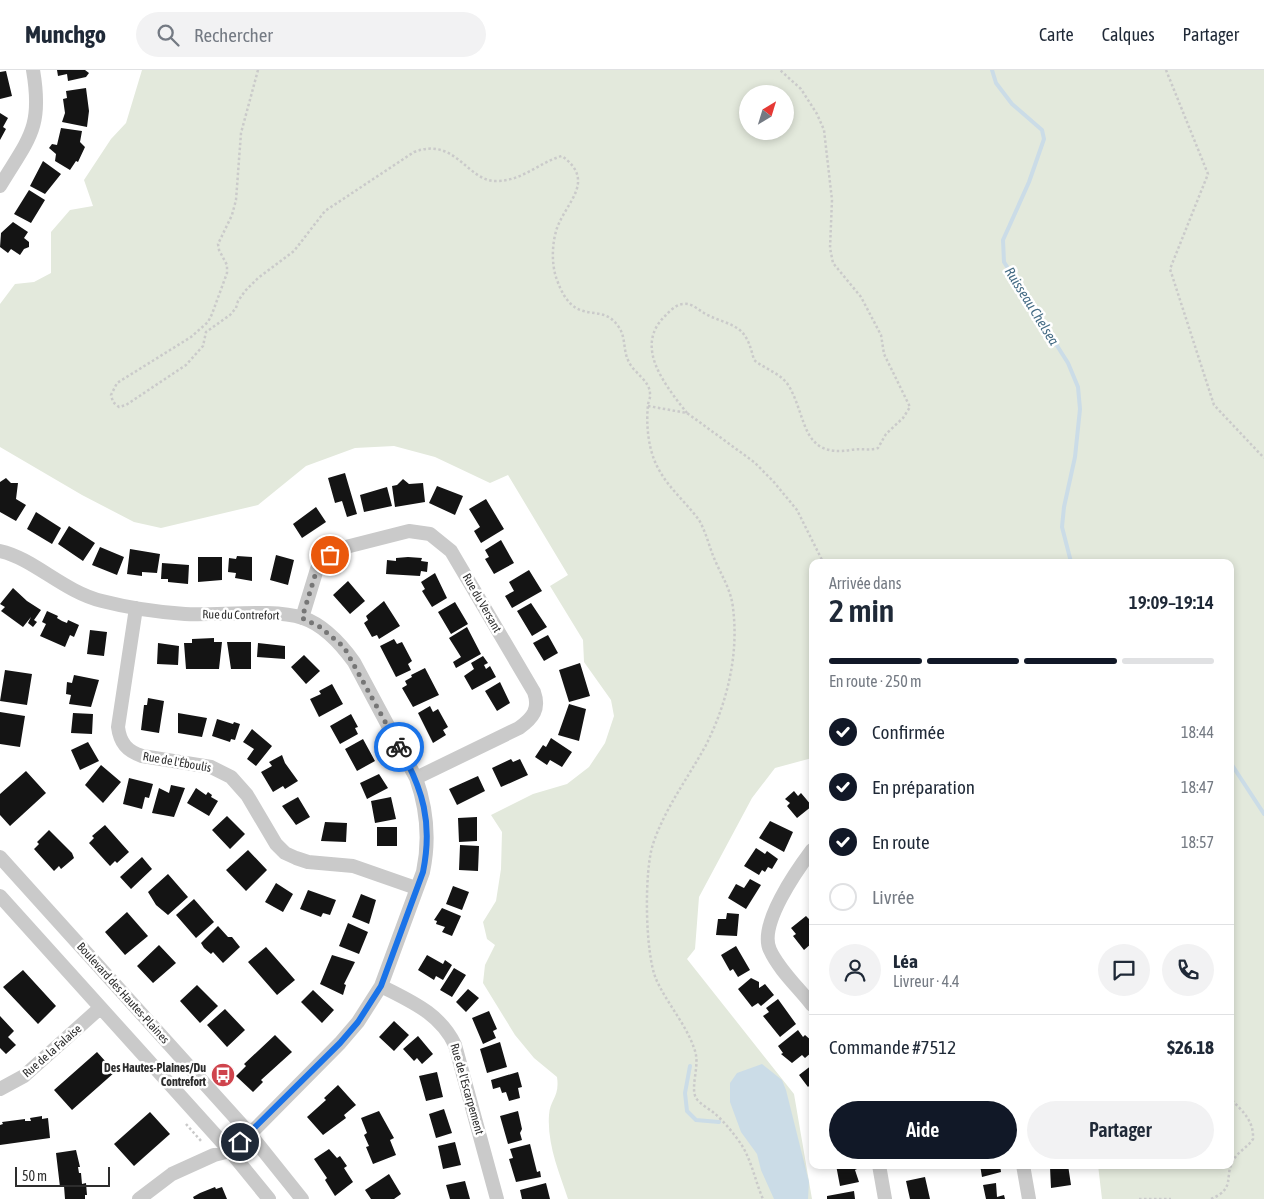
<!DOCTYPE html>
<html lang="fr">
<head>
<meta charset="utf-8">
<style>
  body { margin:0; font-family:"Asap Condensed",sans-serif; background:#f2f2f3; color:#1f2937; height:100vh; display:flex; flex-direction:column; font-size:19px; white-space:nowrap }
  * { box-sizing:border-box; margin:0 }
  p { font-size:16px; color:#747a83 }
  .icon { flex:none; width:28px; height:28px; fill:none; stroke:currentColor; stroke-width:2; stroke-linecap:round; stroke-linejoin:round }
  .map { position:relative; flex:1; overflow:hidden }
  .sheet { position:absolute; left:809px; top:489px; width:425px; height:610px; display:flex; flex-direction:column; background:#fff; border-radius:10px; box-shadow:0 2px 8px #0003 }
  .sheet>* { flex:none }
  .needle { width:32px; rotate:38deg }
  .controls { position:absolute; left:739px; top:15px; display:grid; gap:10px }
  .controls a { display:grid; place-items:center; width:55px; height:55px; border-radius:50%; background:#fff; box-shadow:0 2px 8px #0003; font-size:25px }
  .scale { position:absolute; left:15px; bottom:12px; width:95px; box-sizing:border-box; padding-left:5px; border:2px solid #2d2d2d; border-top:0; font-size:14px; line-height:18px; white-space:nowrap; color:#2d2d2d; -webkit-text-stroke:4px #fff; paint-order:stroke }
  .pin { position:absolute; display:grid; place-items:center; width:42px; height:42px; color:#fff; margin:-21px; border:2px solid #fff; border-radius:50%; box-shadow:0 1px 5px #0007 }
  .courier { position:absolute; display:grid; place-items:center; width:50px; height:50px; margin:-25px; border:4px solid #1a73e8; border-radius:50%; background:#fff; color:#222; box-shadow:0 1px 6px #0007 }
  .head em { font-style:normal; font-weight:600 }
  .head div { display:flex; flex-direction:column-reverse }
  .head { display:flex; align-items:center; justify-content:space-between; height:85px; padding:0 20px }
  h1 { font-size:32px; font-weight:600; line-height:38px }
  .bar { display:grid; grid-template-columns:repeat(4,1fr); gap:8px 5px; align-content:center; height:60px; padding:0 20px }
  .bar i { height:6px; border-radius:4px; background:#e0e1e3 }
  .bar .current { background:#111827 }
  .bar p { grid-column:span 4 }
  .line { display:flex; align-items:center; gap:12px; padding:0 20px; border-top:1px solid #e0e1e3 }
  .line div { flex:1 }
  .round { display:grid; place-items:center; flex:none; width:52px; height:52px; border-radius:26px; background:#f2f2f3 }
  ol { padding:0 20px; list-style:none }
  li { display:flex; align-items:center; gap:15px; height:55px }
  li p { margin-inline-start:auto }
  li .icon { padding:5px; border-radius:50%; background:#111827; color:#fff; stroke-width:4 }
  li:last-child { color:#747a83 }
  li i { width:28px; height:28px; border:2px solid #e0e1e3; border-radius:50% }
  .action { display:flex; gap:10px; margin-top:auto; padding:10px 20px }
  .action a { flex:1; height:58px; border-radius:30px; background:#111827; color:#fff; font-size:20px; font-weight:600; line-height:58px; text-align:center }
  .action a+a { background:#f2f2f3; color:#1f2937 }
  header { display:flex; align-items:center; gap:30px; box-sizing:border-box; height:70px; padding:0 25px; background:#fff; border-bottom:1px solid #e0e1e3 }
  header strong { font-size:24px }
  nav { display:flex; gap:28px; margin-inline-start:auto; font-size:18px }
  .search { width:350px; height:45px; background:#f2f2f3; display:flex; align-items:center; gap:12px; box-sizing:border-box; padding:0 18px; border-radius:28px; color:#747a83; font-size:19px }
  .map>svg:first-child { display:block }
  .green { fill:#e3e9dc; fill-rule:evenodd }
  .water { fill:#cbdce7 }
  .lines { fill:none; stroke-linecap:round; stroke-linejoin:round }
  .stream { stroke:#cbdce7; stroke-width:4 }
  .building { fill:#141414 }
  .path { stroke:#cacaca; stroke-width:2.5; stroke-dasharray:2.5 2.5; stroke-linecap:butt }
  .minor { stroke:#cacaca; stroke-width:14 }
  .done { stroke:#767676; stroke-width:5; stroke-dasharray:0 9 }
  .route { stroke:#1a73e8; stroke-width:6 }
  .labels { text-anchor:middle; stroke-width:5; stroke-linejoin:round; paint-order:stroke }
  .street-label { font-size:12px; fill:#2d2d2d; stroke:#fff }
  .poi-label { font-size:12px; font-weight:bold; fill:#2d2d2d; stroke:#fff; text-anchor:end }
  .water-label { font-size:14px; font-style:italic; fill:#456c85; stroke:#fff }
</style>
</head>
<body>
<header>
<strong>Munchgo</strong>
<div class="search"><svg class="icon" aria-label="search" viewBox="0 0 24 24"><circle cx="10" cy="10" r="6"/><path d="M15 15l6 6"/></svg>Rechercher</div>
<nav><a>Carte</a><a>Calques</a><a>Partager</a></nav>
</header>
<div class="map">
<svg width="1264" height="1129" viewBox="0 0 1264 1129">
  <rect width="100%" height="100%" fill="#fff"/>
  <path class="green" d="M142,0h1122v1129h-162l-4,-34h132v-603h-418v196l-37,10 -23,30 -53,99 -4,52 -8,10 107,135 18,105h-244c-9,-27 -21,-55 -19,-84 1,-16 11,-18 8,-38l-23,-19 -19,-23 -32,-52 2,-18 10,-20 -8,-6 -4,-17 13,-21 5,-32 1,-37 -11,-17 42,-21 34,-10 22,-17 16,-24 9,-27 -3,-16 -27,-38 -1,-22 -33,-54 18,-11 -60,-100 -18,8 -55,-26 -41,-11 -39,2 -49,18 -48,39 -97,23 -27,-6 -52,-27 -82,-48v-143l15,-20 19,-2 17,-9v-41l19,-22 23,-4 -9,-26 27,-41 15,-16zM748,24h37v37h-37z"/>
  <path class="water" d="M762,994l20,16 4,10 23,92 -1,17h-34l-13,-29 -4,-16 -16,-22 -11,-30v-19l7,-10z"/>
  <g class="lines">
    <path class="stream" d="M992,0l4,13 16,21 30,26 2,9 -15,43 -26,58 1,22 64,101 10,24 2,22 -5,48 -11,50 -2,20 9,35
      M1230,692l34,52
      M690,996l-5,27 2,18 9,9 23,2"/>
  </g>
  <path class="building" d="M57,0h28l4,3 -3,4 -18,4 -1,-7 -9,2z
    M6,1l6,25 -12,3v-27z
    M86,18l3,23 -2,16 -25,-5 3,-9 -2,-14 4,-1 -1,-7z
    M0,43l8,5 -5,9 3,2 -6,11z
    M61,58l21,3 -2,11 5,5 -7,15 -2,-1 -6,9 -15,-9 1,-7 -7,-6 3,-4 5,1z
    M43,91l18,13 -16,20 -15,-8z
    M29,120l16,10 -14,23 -17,-9z
    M13,152l15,10 -4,6 5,4v5l-5,2 -4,6 -9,-6 -3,4 -8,-6 1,-14z
    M345,403l12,41 -10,3 -5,-16 -7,2 -7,-25z
    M6,408l5,5h7l-2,16 10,6 -10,16 -16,-9v-30z
    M403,409l6,5 14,-1 2,19 -30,5 -3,-21 5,-1z
    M437,416l26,10 -8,19 -26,-12z
    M387,417l5,19 -28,6 -4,-17z
    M486,429l18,30 -23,14 -7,-12 6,-4 -11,-18z
    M316,437l10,15 -24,16 -9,-14z
    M36,442l25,16 -9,16 -25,-15z
    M69,456l26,17 -12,18 -25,-17z
    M501,470l13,23 -20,11 -9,-15 4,-2 -4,-7z
    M100,477l24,10 -7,18 -25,-10z
    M130,479l30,5 -3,19 -15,-1v4l-15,-2z
    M276,485l18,5 -6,25 -18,-5z
    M237,486l15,1v24l-17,-3 1,-5 -8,-1 1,-14 7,1z
    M198,487h24v23l-24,2z
    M408,487l14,1 -1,3 7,1 -1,10 -6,-1 -1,5 -34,-2 1,-14 9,1v-3z
    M162,493l27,2 -1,19 -20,-2v-3h-7z
    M529,500l13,21 -30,17 -7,-12 9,-5 -5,-9z
    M435,503l12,25 -15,9 -10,-16 3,-2 -4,-7z
    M348,511l17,20 -15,13 -17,-19z
    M13,518l14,13 14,9 -7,10 3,2 -4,5 -5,-4 3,-6 -8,10 -22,-16 4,-4 -5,-3z
    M384,531l16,25 -21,13 -2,-4 -5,2 -8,-14 4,-3 -2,-4z
    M455,532l13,22 -17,10 -13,-22z
    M531,533l16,24 -15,9 -15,-25z
    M47,541l11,5 -1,2 5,3 5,2 1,-3 11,5 -5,12 -4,-2 -5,12 -25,-11 6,-12 -4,-2z
    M467,557l14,27 -25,14 -3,-6 8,-5 -12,-19z
    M90,560l17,2 -3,24 -17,-2z
    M548,565l10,18 -14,8 -11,-18z
    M214,568v4h8l-3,27h-33l-2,-26h8v-4z
    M394,569l3,5 5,-2 10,19 -4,3 3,6 -15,7 -16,-31z
    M227,572h24v27h-20z
    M158,573l21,3 -1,19 -21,-1z
    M258,573l27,3v13l-28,-2z
    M304,585l16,16 -14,13 -15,-17z
    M483,586l5,7 -4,2 2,4 4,-3 6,11 -24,13 -8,-14 10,-7 -3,-6z
    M580,593l10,33 -21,6 -10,-32z
    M425,598l14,27 -26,12 -11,-19 5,-3 -2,-4 7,-4 -1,-2z
    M5,600l27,4 -5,31 -27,-4z
    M74,605l25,5 -8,27 -22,-3 2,-9 -5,-1 1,-12 5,1z
    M500,612l10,21 -13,8 -12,-20z
    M332,614l11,20 -24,13 -9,-18 11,-5 -2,-3z
    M148,628l16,3 -5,32 -18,-3 3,-25h3z
    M569,634l17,5 -7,32 -21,-6z
    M430,636l3,6 5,-3 10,18 -5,3 3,5 -13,8 -15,-30z
    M0,642l25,4 -5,31 -20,-3z
    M73,643l20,1 -1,20 -21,-1z
    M178,643l29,5 -5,19 -24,-4z
    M351,644l7,13 -3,1 3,6 -18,10 -10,-18z
    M217,649l16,5 1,-2 6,2 -5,16 -4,-1 -1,3 -18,-6z
    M252,659l20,17 -16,20 -9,-7 7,-10 -11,-7z
    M551,668l21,14 -10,15 -12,-7 -3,5 -12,-8 8,-12 3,2z
    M363,669l12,22 -18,10 -12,-22z
    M88,672l11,19 -19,9 -9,-20z
    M282,685l3,8 13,18 -13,8 -2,-3 -10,6 -12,-20 11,-6 -3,-4z
    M511,689l2,3 7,-3 8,16 -27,12 -9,-19z
    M101,695l20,17 -18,21 -18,-18z
    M26,701l20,22 -36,33 -10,-11v-21z
    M379,704l9,14 -21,11 -7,-16z
    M478,706l7,15 -28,14 -8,-16z
    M129,708l24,6 -4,14 -4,-1 -3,12 -19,-5z
    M171,715l14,3 -11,29 -22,-4 7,-25 10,5z
    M196,718l10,7 2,-3 4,3 -1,2 7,4 -9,15 -22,-13z
    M794,721l4,5 3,-3 11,13 -15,12 -10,-12 3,-3 -5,-4z
    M298,727l12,20 -14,8 -14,-19z
    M391,727l5,22 -21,4 -4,-22z
    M227,746l18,18 -15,15 -18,-19z
    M477,747v24l-18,1 -1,-24z
    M770,751l23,11 -9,20 -25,-14z
    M325,752l22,1 -1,19 -25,-1z
    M105,755l24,27 -12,11 -2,-2 -5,5 -21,-23 5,-5 -2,-2z
    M377,757h20v19h-20z
    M49,760l23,23 2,5 -13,11 -2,-3 -5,5 -20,-22 5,-5 -2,-2z
    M460,775l19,1 -1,25 -19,-1z
    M756,778l9,6 2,-3 11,8 -6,10 -4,-2 -3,5 -3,-2 -3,5 -15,-9z
    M248,780l19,20 -21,21 -20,-21z
    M142,787l10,12 -21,20 -11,-12z
    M168,804l20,23 -20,18 -12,-10 -8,-13z
    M750,809l11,6 -15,24 -18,-11 8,-14 8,4z
    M276,813l17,11 -10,18 -18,-10z
    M453,816l16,6 -7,18 -16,-6z
    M308,820l28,10 -6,15 -7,-2 -2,4 -21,-8z
    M361,824l15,6 -7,24 -17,-7z
    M194,829l20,23 -18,16 -20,-23z
    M442,838l19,8 -9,20 -10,-4 3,-5 -9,-3 1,-3 -3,-1z
    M127,842l21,24 -23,19 -20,-23z
    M727,843l12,1 -2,22 -21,-1 2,-16h8z
    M806,846l6,6v21l-8,7 -11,-14 3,-2 -5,-6z
    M348,853l20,9 -9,22 -20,-8z
    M218,856l10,11h4l8,10 -17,16 -10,-11 -2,2 -7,-6 -3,-5z
    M159,875l17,18 -23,20 -16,-17z
    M736,876l14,24 -12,7 -5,-8 -3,2 -9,-16z
    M266,877l29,33 -18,15 -29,-33z
    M332,885l23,7 -11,22 2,1 -3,10 -23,-11z
    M427,885l16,9 2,-4 7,5 -9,15 -7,-4 -2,4 -16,-10z
    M454,898l12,7 -14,22 -12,-7z
    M23,900l33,36 -18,18 -35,-37z
    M751,908l8,4v6l6,-4 9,11 -13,11 -3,-3 -6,4 -14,-18z
    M197,915l21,21 -18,17 -20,-22z
    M468,919l11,9 -13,14 -10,-10z
    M313,920l21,20 -12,13 -21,-21z
    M778,929l18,25 -16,13 -17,-21 6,-4 -3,-4z
    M225,939l20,21 -18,17 -20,-22z
    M489,941l8,18 -4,2 3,7 -13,6 -11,-26z
    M0,946l14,15 -6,6 8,8 -10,9 -6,-6z
    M394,951l15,14 -15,16 -15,-14z
    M798,960l5,7 2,-2 7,6v11l-7,6 -3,-3 -10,8 -11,-9 2,-1 -5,-7z
    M275,965l17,17 -31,28 2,2 -10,10 -17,-16 10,-10 -2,-2z
    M418,966l15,18 -11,10 -5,-6 -3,3 -11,-12z
    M500,972l7,25 -20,6 -7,-24z
    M97,982l18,20 -43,38 -18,-20z
    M812,989v24l-4,4 -9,-12 13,-10 -3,-4z
    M437,1002l6,25 -17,4 -7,-25z
    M518,1002l4,15 -4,1 2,10 -11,3 -3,-9 -4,1 -2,-6 -7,2 -2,-9z
    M338,1015l18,20 -12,10 2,3 -23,17 -16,-18 19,-17 -2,-2z
    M444,1039l8,24 -16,5 -7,-24z
    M379,1041l15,27 -4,2 6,15 -23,9 -7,-17 3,-1 -5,-11 3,-2 -6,-15z
    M518,1041l4,18 -2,4 2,7 -14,4 -8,-28z
    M150,1042l20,22 -36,32 -20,-22z
    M42,1046v3l6,-1 2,20 -50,7v-20l3,-1 -1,-2 23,-3v2h6l-1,-3z
    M455,1072l6,23 -18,4 -5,-23z
    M530,1074l7,28 3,-1 1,6 -25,5 -7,-23 4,-1 -3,-9z
    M329,1079l8,9 3,-2 7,10 -3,2 9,14 -18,14 -10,-16 2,-2 -13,-19z
    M76,1080l4,17h-2l1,6h2l1,11 4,-1 1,12h-2v4h-20l-1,-13 -4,1 -4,-34z
    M836,1095h20l1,4 -2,1 4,12 -19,4z
    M980,1095h20l1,7 -19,5z
    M1068,1095l3,20 -20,3 -1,-21z
    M389,1104l12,20 -7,5h-23l-6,-9z
    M925,1107l5,22h-20l-4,-18z
    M465,1111l5,18h-20l-4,-14z
    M546,1113l4,16h-28l-2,-9z
    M996,1113l1,14 7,-2 1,4h-19l-3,-14z
    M215,1117l1,2 6,-2 5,12h-33l-1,-2 7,-4z
    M854,1121l1,8h-28v-3z"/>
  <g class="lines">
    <path class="path" d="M258,0l-17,63 -5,67 -4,15 -14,29 1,6 8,15v8l-15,41 -4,8 -17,15 -74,46 -6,12 2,7 6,5 7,-2 60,-40 17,-19 3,-14 24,-17 6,-7 2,-7 7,-10 13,-13 36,-27 31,-40 89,-59c42,-16 53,30 83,29 25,0 43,-19 65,-25 34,25 5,45 -5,72 -5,15 -6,36 0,52 18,50 43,20 61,46 8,10 5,24 10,34 5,13 22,20 22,34 1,3 -2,8 -2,11 -2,18 0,42 8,59 10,22 29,37 43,56 7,12 10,26 15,38 7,17 17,31 19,50 6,47 -6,95 -27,137 -18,33 -41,63 -53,99 -9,27 -8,109 3,135 11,25 31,46 39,72 5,15 -5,36 1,47 4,6 12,10 18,15 10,8 20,21 27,31 11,17 14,37 22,55
      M1166,0l42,104 -38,95 44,136 50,53
      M648,336l39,7 67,49 19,19 24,29 26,52
      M687,343c-21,-27 -54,-66 -22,-97 5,-5 11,-12 19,-12 7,-1 12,4 17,7 12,9 31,11 41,21 7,8 9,17 12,28 12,10 28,13 36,28 17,31 12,70 61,62 9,-2 18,1 27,-2l8,-14 17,-16 7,-11 -26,-53 -3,-19 -20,-38 -28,-34 -3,-15 2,-48 -8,-70 -7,-16 -16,-25 -21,-19
      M186,1054l16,18
      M1139,1129h32
      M1211,1129c26,-11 12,-23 23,-40 5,-8 14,-12 19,-20 1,-19 -11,-28 -23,-41"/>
    <path class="minor" d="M0,116c29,-48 43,-58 33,-116
      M0,481c33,7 64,41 102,50 27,7 55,11 83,13 33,2 87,-6 118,4 21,7 38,26 51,44l62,116c11,31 14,61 7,94l-42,114 -23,36 -18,21 -90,91 -20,17 -16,4 -42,19 -33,25
      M136,538l-18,119c2,16 9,24 24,29l69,11 20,10 16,18 29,49 9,9 11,5 12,4 45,4 63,22
      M302,548l15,-49 21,-20 71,-18 21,3 21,17 83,141c6,17 -1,26 -15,36l-103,50
      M812,780c-15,20 -54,75 -42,100 9,20 29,38 42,55
      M0,787l250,277 52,65
      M0,826l230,255 39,48
      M381,916c29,15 59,27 74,59l42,154
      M0,1019l24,-13 76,-68
      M879,1095l6,34
      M1023,1095l6,34"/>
  </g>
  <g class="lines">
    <path class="done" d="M330,485l-13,14 -15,49 18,9 24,20 55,100"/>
    <path class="route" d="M240,1072l100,-99 18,-21 23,-36 42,-114c10,-49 0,-83 -24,-125"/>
  </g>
  <defs>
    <g id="bus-disc" transform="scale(1.25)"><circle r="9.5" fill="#cf444d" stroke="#fff"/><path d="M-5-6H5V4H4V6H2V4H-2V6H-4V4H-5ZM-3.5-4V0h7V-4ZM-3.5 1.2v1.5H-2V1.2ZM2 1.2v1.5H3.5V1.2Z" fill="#fff"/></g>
  </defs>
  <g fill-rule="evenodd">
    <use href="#bus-disc" x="223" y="1005"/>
  </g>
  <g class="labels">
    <g class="street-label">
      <text transform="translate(482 533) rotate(60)" y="4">Rue du Versant</text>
      <text transform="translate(241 545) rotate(1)" y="4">Rue du Contrefort</text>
      <text transform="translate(177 692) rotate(10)" y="4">Rue de l'Éboulis</text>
      <text transform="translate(123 923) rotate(48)" y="4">Boulevard des Hautes-Plaines</text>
      <text transform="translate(52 981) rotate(-41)" y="4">Rue de la Falaise</text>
      <text transform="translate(467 1019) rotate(74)" y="4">Rue de l'Escarpement</text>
    </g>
    <g class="poi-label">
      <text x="206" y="1002">Des Hautes-Plaines/Du<tspan x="206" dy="14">Contrefort</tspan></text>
    </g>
    <g class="water-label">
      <text transform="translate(1032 236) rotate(58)" y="5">Ruisseau Chelsea</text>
    </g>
  </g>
</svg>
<div class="controls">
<a><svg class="needle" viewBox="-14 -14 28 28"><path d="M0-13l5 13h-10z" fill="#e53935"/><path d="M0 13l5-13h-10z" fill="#747a83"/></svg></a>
</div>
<div class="scale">50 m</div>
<div class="pin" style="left:330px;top:485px;background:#ea580c"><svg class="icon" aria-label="bag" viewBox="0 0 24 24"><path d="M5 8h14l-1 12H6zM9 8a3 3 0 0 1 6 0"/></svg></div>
<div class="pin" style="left:240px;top:1072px;background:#1f2937"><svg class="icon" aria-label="home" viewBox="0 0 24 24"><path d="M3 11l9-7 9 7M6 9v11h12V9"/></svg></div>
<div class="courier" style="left:399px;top:677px"><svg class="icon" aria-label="bike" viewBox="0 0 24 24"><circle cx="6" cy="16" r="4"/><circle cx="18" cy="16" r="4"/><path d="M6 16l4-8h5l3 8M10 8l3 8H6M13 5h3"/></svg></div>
<section class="sheet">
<div class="head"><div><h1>2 min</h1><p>Arrivée dans</p></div><em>19:09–19:14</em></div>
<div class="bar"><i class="current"></i><i class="current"></i><i class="current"></i><i></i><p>En route · 250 m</p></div>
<ol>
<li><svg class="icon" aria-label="check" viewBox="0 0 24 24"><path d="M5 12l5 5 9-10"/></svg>Confirmée<p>18:44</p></li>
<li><svg class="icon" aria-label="check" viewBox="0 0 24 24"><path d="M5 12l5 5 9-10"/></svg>En préparation<p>18:47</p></li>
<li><svg class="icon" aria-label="check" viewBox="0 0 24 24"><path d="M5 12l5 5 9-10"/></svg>En route<p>18:57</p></li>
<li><i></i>Livrée</li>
</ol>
<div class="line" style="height:90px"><a class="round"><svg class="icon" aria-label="person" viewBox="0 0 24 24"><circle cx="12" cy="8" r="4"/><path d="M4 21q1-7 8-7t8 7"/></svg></a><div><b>Léa</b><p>Livreur · 4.4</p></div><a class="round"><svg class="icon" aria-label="chat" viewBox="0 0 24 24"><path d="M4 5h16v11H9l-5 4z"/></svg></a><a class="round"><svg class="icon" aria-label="phone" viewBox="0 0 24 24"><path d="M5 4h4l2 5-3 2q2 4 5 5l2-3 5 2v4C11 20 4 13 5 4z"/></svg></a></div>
<div class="line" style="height:65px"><div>Commande #7512</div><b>$26.18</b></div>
<div class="action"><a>Aide</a><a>Partager</a></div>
</section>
</div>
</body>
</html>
